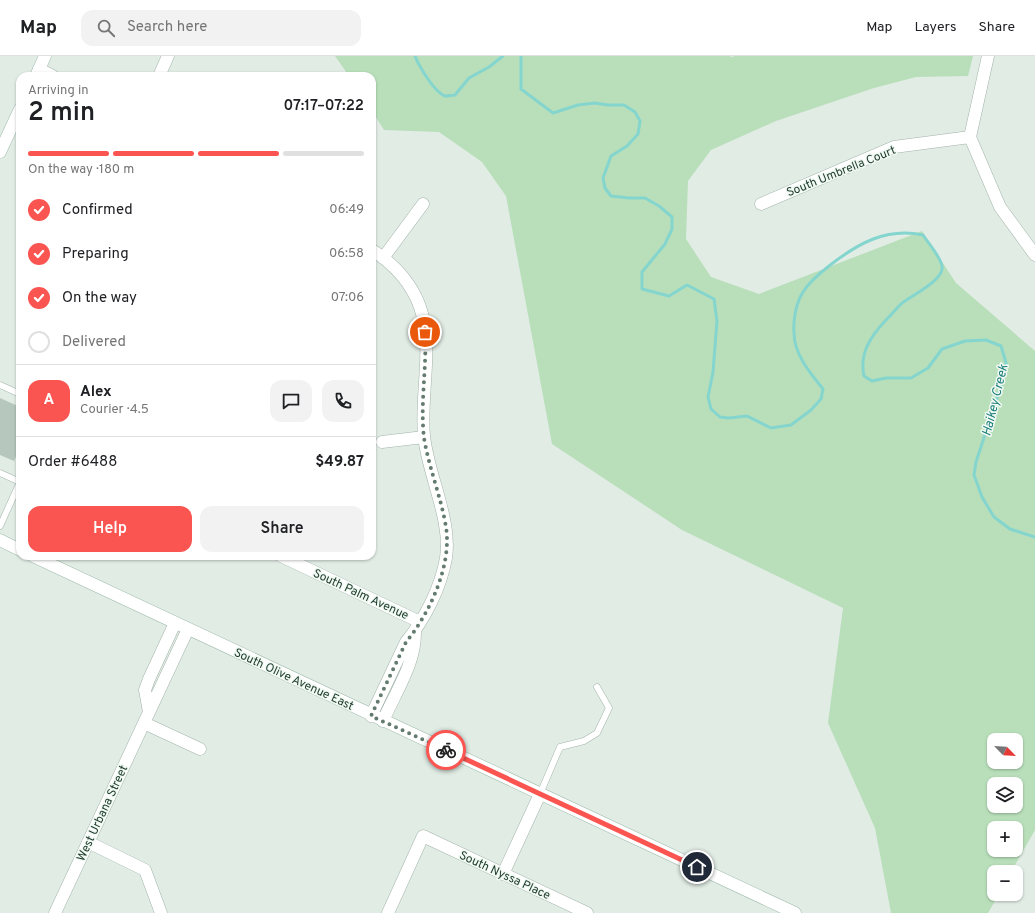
<!DOCTYPE html>
<html lang="en">
<head>
<meta charset="utf-8">
<style>
  body { margin:0; font-family:Overpass,sans-serif; background:#f2f2f2; color:#202124; height:100vh; display:flex; flex-direction:column; font-size:15px; white-space:nowrap }
  * { box-sizing:border-box; margin:0 }
  p { font-size:13px; color:#757577 }
  .icon { flex:none; width:22px; height:22px; fill:none; stroke:currentColor; stroke-width:2; stroke-linecap:round; stroke-linejoin:round }
  .map { position:relative; flex:1; overflow:hidden }
  .sheet { position:absolute; left:16px; top:16px; width:360px; height:488px; display:flex; flex-direction:column; background:#fff; border-radius:12px; box-shadow:0 1px 3px #0004 }
  .sheet>* { flex:none }
  .needle { width:26px; rotate:115deg }
  .controls { position:absolute; left:987px; top:677px; display:grid; gap:8px }
  .controls a { display:grid; place-items:center; width:36px; height:36px; border-radius:8px; background:#fff; box-shadow:0 1px 3px #0004; font-size:20px }
  .pin { position:absolute; display:grid; place-items:center; width:34px; height:34px; color:#fff; margin:-17px; border:2px solid #fff; border-radius:50%; box-shadow:0 1px 4px #0007 }
  .courier { position:absolute; display:grid; place-items:center; width:40px; height:40px; margin:-20px; border:3px solid #fa5551; border-radius:50%; background:#fff; color:#222; box-shadow:0 1px 5px #0007 }
  .headline em { font-style:normal; font-weight:600 }
  .headline div { display:flex; flex-direction:column-reverse }
  .headline { display:flex; align-items:center; justify-content:space-between; height:68px; padding:0 12px }
  h1 { font-size:26px; font-weight:600; line-height:30px }
  .bar { display:grid; grid-template-columns:repeat(4,1fr); gap:6px 4px; align-content:center; height:48px; padding:0 12px }
  .bar i { height:5px; border-radius:3px; background:#e0e0e0 }
  .bar .on { background:#fa5551 }
  .bar p { grid-column:span 4 }
  .line { display:flex; align-items:center; gap:10px; padding:0 12px; border-top:1px solid #e0e0e0 }
  .line div { flex:1 }
  .round { display:grid; place-items:center; flex:none; width:42px; height:42px; border-radius:12px; background:#f2f2f2 }
  ol { padding:0 12px; list-style:none }
  li { display:flex; align-items:center; gap:12px; height:44px }
  li p { margin-inline-start:auto }
  li .icon { padding:4px; border-radius:50%; background:#fa5551; color:#fff; stroke-width:4 }
  li:last-child { color:#757577 }
  li i { width:22px; height:22px; border:2px solid #e0e0e0; border-radius:50% }
  .action { display:flex; gap:8px; margin-top:auto; padding:8px 12px }
  .action a { flex:1; height:46px; border-radius:12px; background:#fa5551; color:#fff; font-size:16px; font-weight:600; line-height:46px; text-align:center }
  .action a+a { background:#f2f2f2; color:#202124 }
  header { display:flex; align-items:center; gap:24px; box-sizing:border-box; height:56px; padding:0 20px; background:#fff; border-bottom:1px solid #e0e0e0 }
  header strong { font-size:19px }
  nav { display:flex; gap:22px; margin-inline-start:auto; font-size:14px }
  .search { width:280px; height:36px; background:#f2f2f2; display:flex; align-items:center; gap:10px; box-sizing:border-box; padding:0 14px; border-radius:12px; color:#757577; font-size:15px }
  .map>svg:first-child { display:block }
  .green { fill:#b8dfba; fill-rule:evenodd }
  .lines { fill:none; stroke-linecap:round; stroke-linejoin:round }
  .stream { stroke:#85d5cf; stroke-width:3 }
  .building { fill:#b6c7bd }
  .lane-casing { stroke:#a3b4ab; stroke-width:7 }
  .street-casing { stroke:#a3b4ab; stroke-width:13 }
  .secondary-casing { stroke:#a1bcad; stroke-width:13 }
  .lane { stroke:#fff; stroke-width:6 }
  .street { stroke:#fff; stroke-width:12 }
  .secondary { stroke:#fff; stroke-width:12 }
  .done { stroke:#647b6f; stroke-width:4; stroke-dasharray:0 7.2 }
  .route { stroke:#fa5551; stroke-width:5 }
  .labels { text-anchor:middle; stroke-width:3; stroke-linejoin:round; paint-order:stroke }
  .street-label { font-size:12px; fill:#203e2f; stroke:#f1f9f3 }
  .water-label { font-size:13px; font-style:italic; fill:#177d78; stroke:#f1f9f3 }
</style>
</head>
<body>
<header>
<strong>Map</strong>
<div class="search"><svg class="icon" aria-label="search" viewBox="0 0 24 24"><circle cx="10" cy="10" r="6"/><path d="M15 15l6 6"/></svg>Search here</div>
<nav><a>Map</a><a>Layers</a><a>Share</a></nav>
</header>
<div class="map">
<svg width="1035" height="857" viewBox="0 0 1035 857">
  <rect width="100%" height="100%" fill="#e1ece5"/>
  <path class="green" d="M335,0h395l2,1 3,-1h238l-5,20 -52,1 -42,11 -98,33 -65,29 -23,31 -2,58 25,38 48,17 163,-63 34,52 79,68v479l-24,42h-17v22h5l-11,19h-97l-16,-85 -47,-105 15,-115 -161,-78 -130,-86 -46,-248 -24,-34 -43,-30 -55,-2 -12,-19v-35h-23zM994,684h22v22h-22zM994,728h22v22h-22zM994,772h22v22h-22z"/>
  <g class="lines">
    <path class="stream" d="M415,0c4,10 19,36 30,40 3,0 7,-1 10,-1l14,-17 20,-11 14,-11
      M521,0v33l32,24 25,-8 17,-2 13,2h16l11,7 5,9 -2,13 -11,12 -16,10 -8,22 2,10 6,8 18,2h16l14,8 13,11v12l-7,15 -23,28v17l27,7 18,-11 27,14 3,22 -4,51 -5,25 3,12 9,8 9,1 18,-2 24,12 20,-3 20,-15 10,-11 2,-10c-13,-16 -29,-35 -29,-56 -1,-13 2,-30 9,-41 6,-10 17,-19 26,-26 28,-22 57,-39 94,-31 6,9 17,21 19,31 3,14 -32,30 -41,38 -5,5 -10,11 -15,16 -15,16 -27,33 -22,56l8,5 14,-3h25l17,-10 14,-19 23,-8 21,-1 15,6 5,17 -6,26 -24,73 -2,13 8,22 12,20 16,12 25,8"/>
  </g>
  <path class="building" d="M0,342l20,9v40l-6,14 -14,-6z"/>
  <g class="lines">
    <g class="lane-casing">
      <path id="lane" d="M0,329l20,9
        M0,417l20,9
        M0,470l20,-44
        M540,738l20,-47 24,-6 13,-8 12,-25 -12,-21"/>
    </g>
    <g class="street-casing">
      <path id="street" d="M988,0l-18,81 30,70 35,48
        M39,13l14,7
        M159,20l9,-20
        M761,148l133,-57 76,-10
        M383,202l40,-54
        M382,386l42,-5
        M281,500l139,66
        M149,656l-4,-22 4,-11 26,-56
        M371,660l35,-74c19,-23 35,-55 40,-84 6,-38 -18,-83 -22,-122 -4,-42 10,-89 -4,-129 -9,-25 -26,-43 -48,-57
        M383,665c12,-28 33,-58 32,-90
        M144,667l56,26
        M88,786l57,28 16,43
        M503,818l37,-80
        M55,857l133,-284
        M388,857l35,-77 164,77"/>
    </g>
    <g class="secondary-casing">
      <path id="secondary" d="M36,20l9,-20
        M0,96l20,-43
        M0,484l20,10
        M33,500l762,357"/>
    </g>
    <use href="#lane" class="lane"/>
    <use href="#street" class="street"/>
    <use href="#secondary" class="secondary"/>
  </g>
  <g class="lines">
    <path class="done" d="M425,276c2,35 -5,71 -1,106 5,30 17,59 22,89 6,38 -16,86 -40,115l-35,74 75,34"/>
    <path class="route" d="M446,694l251,117"/>
  </g>
  <g class="labels">
    <g class="street-label">
      <text transform="translate(841 115) rotate(-22)" y="4">South Umbrella Court</text>
      <text transform="translate(361 538) rotate(25)" y="4">South Palm Avenue</text>
      <text transform="translate(294 623) rotate(25)" y="4">South Olive Avenue East</text>
      <text transform="translate(102 757) rotate(-65)" y="4">West Urbana Street</text>
      <text transform="translate(505 819) rotate(25)" y="4">South Nyssa Place</text>
    </g>
    <g class="water-label">
      <text transform="translate(994 344) rotate(-76)" y="5">Haikey Creek</text>
    </g>
  </g>
</svg>
<div class="controls">
<a><svg class="needle" viewBox="-14 -14 28 28"><path d="M0-13l5 13h-10z" fill="#e53935"/><path d="M0 13l5-13h-10z" fill="#757577"/></svg></a>
<a><svg class="icon" aria-label="layers" viewBox="0 0 24 24"><path d="M12 4l9 5-9 5-9-5zM3 14l9 5 9-5"/></svg></a>
<a>+</a>
<a>−</a>
</div>
<div class="pin" style="left:425px;top:276px;background:#ea580c"><svg class="icon" aria-label="bag" viewBox="0 0 24 24"><path d="M5 8h14l-1 12H6zM9 8a3 3 0 0 1 6 0"/></svg></div>
<div class="pin" style="left:697px;top:811px;background:#1f2937"><svg class="icon" aria-label="home" viewBox="0 0 24 24"><path d="M3 11l9-7 9 7M6 9v11h12V9"/></svg></div>
<div class="courier" style="left:446px;top:694px"><svg class="icon" aria-label="bike" viewBox="0 0 24 24"><circle cx="6" cy="16" r="4"/><circle cx="18" cy="16" r="4"/><path d="M6 16l4-8h5l3 8M10 8l3 8H6M13 5h3"/></svg></div>
<section class="sheet">
<div class="headline"><div><h1>2 min</h1><p>Arriving in</p></div><em>07:17–07:22</em></div>
<div class="bar"><i class="on"></i><i class="on"></i><i class="on"></i><i></i><p>On the way · 180 m</p></div>
<ol>
<li><svg class="icon" aria-label="check" viewBox="0 0 24 24"><path d="M5 12l5 5 9-10"/></svg>Confirmed<p>06:49</p></li>
<li><svg class="icon" aria-label="check" viewBox="0 0 24 24"><path d="M5 12l5 5 9-10"/></svg>Preparing<p>06:58</p></li>
<li><svg class="icon" aria-label="check" viewBox="0 0 24 24"><path d="M5 12l5 5 9-10"/></svg>On the way<p>07:06</p></li>
<li><i></i>Delivered</li>
</ol>
<div class="line" style="height:72px"><b class="round" style="background:#fa5551;color:#fff">A</b><div><b>Alex</b><p>Courier · 4.5</p></div><a class="round"><svg class="icon" aria-label="chat" viewBox="0 0 24 24"><path d="M4 5h16v11H9l-5 4z"/></svg></a><a class="round"><svg class="icon" aria-label="phone" viewBox="0 0 24 24"><path d="M5 4h4l2 5-3 2q2 4 5 5l2-3 5 2v4C11 20 4 13 5 4z"/></svg></a></div>
<div class="line" style="height:52px"><div>Order #6488</div><b>$49.87</b></div>
<div class="action"><a>Help</a><a>Share</a></div>
</section>
</div>
</body>
</html>
